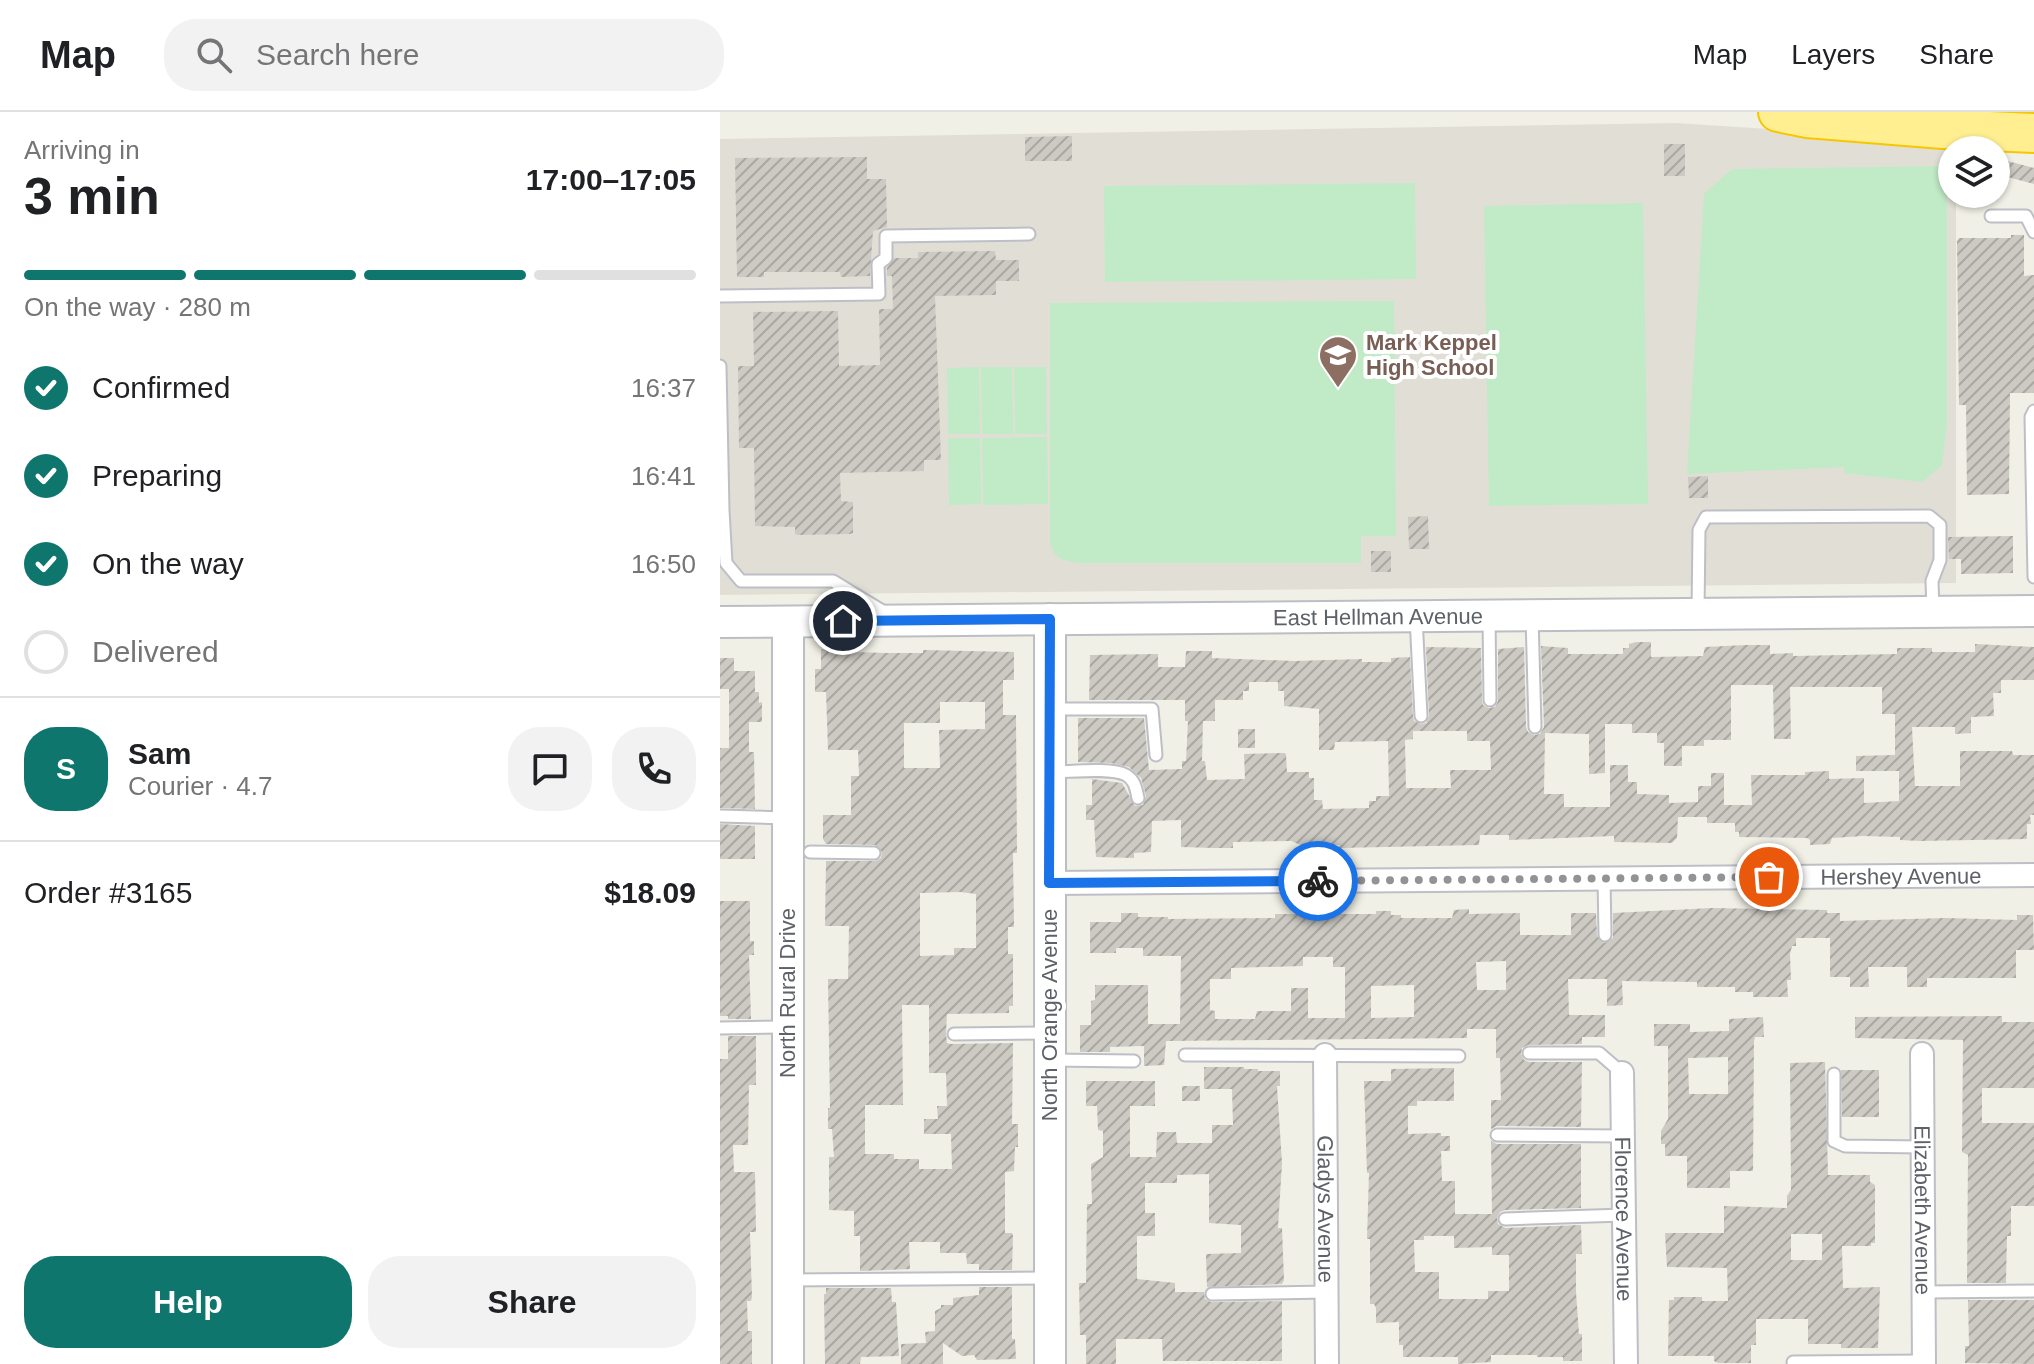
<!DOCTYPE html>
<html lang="en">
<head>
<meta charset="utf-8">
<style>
  body { margin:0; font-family:Arial,sans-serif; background:#f2f2f2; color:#202124; height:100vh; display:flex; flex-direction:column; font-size:30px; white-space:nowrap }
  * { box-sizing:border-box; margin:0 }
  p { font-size:26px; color:#757577 }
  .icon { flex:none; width:44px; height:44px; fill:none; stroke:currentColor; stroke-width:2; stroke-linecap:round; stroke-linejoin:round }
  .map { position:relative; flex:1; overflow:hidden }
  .details { display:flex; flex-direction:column; background:#fff; width:720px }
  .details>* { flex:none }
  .fabs { position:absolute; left:1218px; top:24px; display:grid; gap:16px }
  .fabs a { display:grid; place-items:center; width:72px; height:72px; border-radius:50%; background:#fff; box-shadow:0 2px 6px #0004; font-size:40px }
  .pin { position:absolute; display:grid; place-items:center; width:68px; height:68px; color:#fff; margin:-34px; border:4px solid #fff; border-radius:50%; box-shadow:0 2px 8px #0007 }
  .courier { position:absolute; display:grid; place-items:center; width:80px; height:80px; margin:-40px; border:6px solid #1a73e8; border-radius:50%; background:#fff; color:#222; box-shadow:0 2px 10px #0007 }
  .summary em { font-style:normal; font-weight:700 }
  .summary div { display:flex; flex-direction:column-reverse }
  .summary { display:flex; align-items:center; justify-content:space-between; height:136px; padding:0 24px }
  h1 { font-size:52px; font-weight:700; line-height:60px }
  .bar { display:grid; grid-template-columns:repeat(4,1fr); gap:12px 8px; align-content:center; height:96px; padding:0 24px }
  .bar i { height:10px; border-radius:6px; background:#e0e0e0 }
  .bar .on { background:#0f766e }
  .bar p { grid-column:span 4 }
  .line { display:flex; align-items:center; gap:20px; padding:0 24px; border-top:2px solid #e0e0e0 }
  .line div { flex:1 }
  .round { display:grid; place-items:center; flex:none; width:84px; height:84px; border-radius:32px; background:#f2f2f2 }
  ol { padding:0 24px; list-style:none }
  li { display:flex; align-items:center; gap:24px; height:88px }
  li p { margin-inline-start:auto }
  li .icon { padding:8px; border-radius:50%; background:#0f766e; color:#fff; stroke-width:4 }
  li:last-child { color:#757577 }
  li i { width:44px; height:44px; border:4px solid #e0e0e0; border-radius:50% }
  .primary-button { display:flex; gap:16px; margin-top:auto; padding:16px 24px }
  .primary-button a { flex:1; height:92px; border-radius:32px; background:#0f766e; color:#fff; font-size:32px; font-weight:700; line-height:92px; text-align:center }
  .primary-button a+a { background:#f2f2f2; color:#202124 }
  header { display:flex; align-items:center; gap:48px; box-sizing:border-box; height:112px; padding:0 40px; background:#fff; border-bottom:2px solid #e0e0e0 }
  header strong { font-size:38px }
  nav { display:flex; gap:44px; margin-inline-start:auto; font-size:28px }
  .search { width:560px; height:72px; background:#f2f2f2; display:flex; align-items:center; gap:20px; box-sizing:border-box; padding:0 28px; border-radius:32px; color:#757577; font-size:30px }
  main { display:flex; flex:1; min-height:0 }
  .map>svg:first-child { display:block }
  .education { fill:#e1dfd5 }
  .park { fill:#c1eac6 }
  .building { fill:url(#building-hatch); fill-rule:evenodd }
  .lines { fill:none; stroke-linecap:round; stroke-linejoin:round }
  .lane-casing { stroke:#bebfc6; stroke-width:15 }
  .street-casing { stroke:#bebfc6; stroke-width:26 }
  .secondary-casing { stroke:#bcbec5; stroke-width:34 }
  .highway-casing { stroke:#f8c600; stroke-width:42 }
  .lane { stroke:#fff; stroke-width:11 }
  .street { stroke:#fff; stroke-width:22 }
  .secondary { stroke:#fff; stroke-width:30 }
  .highway { stroke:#ffef90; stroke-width:38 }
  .done { stroke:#919394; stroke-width:8; stroke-dasharray:0 14.4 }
  .route { stroke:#1a73e8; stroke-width:10 }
  .labels { text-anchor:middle; stroke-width:8; stroke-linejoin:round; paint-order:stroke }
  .education-label { font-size:22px; font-weight:bold; fill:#785e54; stroke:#fff; text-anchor:start }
  .street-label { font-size:22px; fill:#5e6168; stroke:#fff }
</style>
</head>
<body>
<header>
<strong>Map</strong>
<div class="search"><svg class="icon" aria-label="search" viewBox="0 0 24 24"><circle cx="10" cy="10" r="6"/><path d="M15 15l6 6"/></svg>Search here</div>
<nav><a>Map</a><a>Layers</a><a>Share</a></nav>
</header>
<main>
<section class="details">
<div class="summary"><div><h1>3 min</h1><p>Arriving in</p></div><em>17:00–17:05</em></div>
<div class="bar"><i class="on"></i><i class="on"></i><i class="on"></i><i></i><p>On the way · 280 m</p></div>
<ol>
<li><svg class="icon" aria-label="check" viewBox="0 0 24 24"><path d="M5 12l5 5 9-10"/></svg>Confirmed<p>16:37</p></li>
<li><svg class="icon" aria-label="check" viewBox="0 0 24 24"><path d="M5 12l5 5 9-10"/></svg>Preparing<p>16:41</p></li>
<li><svg class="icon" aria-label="check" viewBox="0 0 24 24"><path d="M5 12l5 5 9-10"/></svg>On the way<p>16:50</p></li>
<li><i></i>Delivered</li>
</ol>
<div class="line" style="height:144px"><b class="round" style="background:#0f766e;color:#fff">S</b><div><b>Sam</b><p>Courier · 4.7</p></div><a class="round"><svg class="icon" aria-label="chat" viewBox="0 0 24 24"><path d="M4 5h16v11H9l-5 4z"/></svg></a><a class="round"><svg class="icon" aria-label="phone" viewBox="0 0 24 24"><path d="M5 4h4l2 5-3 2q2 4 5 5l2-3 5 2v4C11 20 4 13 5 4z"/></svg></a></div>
<div class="line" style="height:104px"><div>Order #3165</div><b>$18.09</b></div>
<div class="primary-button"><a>Help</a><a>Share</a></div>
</section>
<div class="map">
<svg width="1314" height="1252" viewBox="0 0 1314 1252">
  <defs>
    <pattern id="building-hatch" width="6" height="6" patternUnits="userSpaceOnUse" patternTransform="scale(2)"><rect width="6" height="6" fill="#cccac3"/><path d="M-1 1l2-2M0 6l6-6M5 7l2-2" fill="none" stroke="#a9a7a2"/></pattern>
  </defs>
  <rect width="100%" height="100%" fill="#f1f0e6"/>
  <path class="education" d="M956,11l280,18v9h-4v44h4v389l-1236,12v-456z"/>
  <path class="park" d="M1227,54v256l-5,43 -20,17 -78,-9v-6l-157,7 17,-280 28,-25z
    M695,71l1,96 -311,3 -1,-96z
    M923,91l5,301 -159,2 -5,-300z
    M674,189l2,235h-35v27h-280c-17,-2 -26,-3 -31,-20v-240z
    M259,255l1,67h-32l-1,-66z
    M261,255h31l1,67h-31z
    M294,255h32l1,67h-32z
    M327,325l1,67 -65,1 -1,-67z
    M228,326h32l1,66 -32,1z"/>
  <path class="building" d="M352,24v25h-47v-24z
    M944,32h21v32h-21z
    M147,45v22h19l1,48 -14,4 -3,45 -29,1 -1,-5h-76v5h-27l-2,-119z
    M1276,46l38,10v16l-38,-10z
    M1291,123h13v41l10,-1v118h-24l-1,101 -42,1 -1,-90h-7l-2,-164 2,-3h52z
    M275,139l1,9h23v21h-23v14l-61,1 6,164h-17v11l-84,2 1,28 12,1v31l-3,1 -52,1 -3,-1v-7l-40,-1 -1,-78h-15l-1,-82h16l-1,-54 85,-1 1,55 41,-1 -1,-56h14l-1,-33h-5v-8l7,-10h24v-6z
    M988,364v22h-19l-1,-21z
    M708,404l1,33h-20l-1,-32z
    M1293,424v37l-52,1v-15h-12l-1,-22z
    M651,439h20v21h-20z
    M916,530h15v15l52,-1 2,-9 41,-2h24v9l23,-1v3l104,-2v-6h35v4h43v-8l59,3v33h-33v13h-8l1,23 -23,1v16l-16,1v-7h-43l3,59h45v-35h52l1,4h21v60h-4l1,9h-4v15l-107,2 -20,-1v-3l-37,-1 -31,2 -2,6 -20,1v-5l-3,-2 -68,-1v-5h-4v-9h-28v-6h-29l-1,21 -5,5 -58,-1v-6l-105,4v-5h-29l-1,10 -140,3v-3h-38l-10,-4 -58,1v6h-19l-33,-1v-27l-29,1 -1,31 -17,1v5l-38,-1 -2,-37h-8v-15h6v-26l30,4 13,23 8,-1 3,-9 -5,-18 -12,-11 -18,-4 -33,-1v-44h66l5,52 33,-1v-8h4l2,-40h-3v-21h-96l1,-45 68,-1v13h27l1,-16h26v7l82,3 68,-2v3h29v-4l19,-1 3,59 1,5 7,3 5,-1 3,-7 -3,-69 55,1 1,52 1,5 6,3 6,-1 3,-6v-52l26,-2 2,80 2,5 6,3 6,-1 4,-7 -3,-81 27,2v6h55v-6h6v-4zM529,570h29v9h6v15l35,3v41h15l1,-8 53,-1 1,55h-13v5h-7v7l-46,1 -1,-9h-8v-22h-5v-6h-22l-1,-18 -2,-1 -40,1 1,25 -38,1 -2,-19h-3l1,-40h12v-21h28v-9h6zM1011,573h42l1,54h17l-1,-52h92v27h13v41l-39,1v15h43v30l-35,2v-25l-35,1v-8l-24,1v3h-54l1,30h-28v-32h-13v13h-13v16l-29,1v-8l-32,-1v-12h-9v-17h-18v42h-46v-13h-20l1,-61 44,1v40l16,-1v-49h27v9h25v10h7v23h18v-20h22v-6h27zM693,619h54v10h23l1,29h-41l1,18h-45l-1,-48 8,-1z
    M101,537h32v3l34,1h36v-3l91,2v28h-11v35h13l1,138h-4l1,74h-6v27h5v52h-4v7l-62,1 -1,19 1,10 4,1 62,-1 -1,81h6v23h-3l-1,24 -9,1v61h7l1,3 -1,34h-33v-6h-12l-1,-11h-26v-11h-31l1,27 -50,2v-35h-6v-25l-25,-1v-53h5l-2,-28h-4v-21h2l-2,-129h20l1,-53h-24l1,-65h49l6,-3 1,-6 -7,-7 -49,-1 -3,-5v-24h28v-39h8l-1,-26h-30l-2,-58h-11v-23h6zM220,590h45v27l-46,1 1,38h-36v-45h36zM240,780l16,2v54h-22v7l-34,1v-63zM182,893h27v68h17l1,33h-10l1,13h-14v15h27l1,35h-33v-10h-25v-5h-29v-49h38z
    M0,546h14v13h21v21h4v11l3,-1v20h-13v30h5l1,57 -35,-1v-60h9v-59h-9z
    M518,617h17v19h-17z
    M0,712l35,2v33h-35z
    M0,789h30v40h4v14h-5l2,64h-23v-3h-8z
    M992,796l115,2v3h13v8l106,-3 71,2v-5h16l1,35h-18v28h-89v9h-20v-20h-39l1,20h-19v-10h-20v-39h-34v8h-4l-2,8 1,26h-4l1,17h-35v-5h-18v-5h-38v-5l-75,-1 1,24 -16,1v-27h-39l1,36h36v22h-23v7l-54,1 -6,3 -1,6 3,6 5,2h53l-1,65 -84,-1 -6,3v-29h10l-1,-42h-4v-29h-29v9l-301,3 -2,24 -20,1v-20l-34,1v5h-30v-27h11v-24l4,-1v-15h53v39h32l1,-68h-38v-8h-27v5h-26v-31h31v-9h17v4h30v2l107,-1v-4h101v-3h15v4h10v3h51l2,-8 15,-1v5l51,-1v22h51v-22h25l1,23 7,7 9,-5v-25zM583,845h30v10h12v51h-37v-30h-17v23h-34l-2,8h-40v-8l-5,-1v-31h21v-11l72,-2zM786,849v29h-29l-1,-28zM694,873v32l-43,1v-32z
    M1282,904v6h32v66h-52v35h52v83h-23v30h-4l-1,47h-39l1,-128 -6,-3 1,-112 -108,-2v-21z
    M1043,905l1,20h-9l-1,4 -1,130h-23v17h-43v-32h-22v-12h-4v-13l7,-12v-73h-14v-22h36v8l39,-1v-12zM1008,945v37h-39l-1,-36z
    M8,924h28v49h-7l-1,60h-15l1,27h21l1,60h-6l2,65 -1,4h-4l1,30h4v33h-32v-305h8z
    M1105,950l3,113h42v7l5,3v58h-4v3h-29l1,42 37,-1 -2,61h-37v-4h-33v-25h-52v26h-5v18h-33l-4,-2v-5h-46l1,-56h5v-3h28v4h26l-1,-33 -60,-1 -2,-34h59v-27l63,2v-12l4,-6 -1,-127zM1071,1122h31v26h-31z
    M484,955h40v2h14v2h22v15h-3l5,77 -4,65h4l2,52 -2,4 -75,3 -1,-33 35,-1v-28l-32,-2v-49l-32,1v8h-32v30h10v23h-18v43l38,4v9h29l1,7 6,3 71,-1v60h-119l-1,-22h-46v25h-30v-29h-6l-1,-52h7l1,-79h5l-1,-40 12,-7v-26l-5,-1 -1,-24h-11v-25h69v25h-25v51h26l1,-25h19l1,11h35v-18h21l-1,-36h-28z
    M734,956v33h-37v5h-9v28l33,-1v3h9v15h-9l1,30h13v33h37l-1,-73 6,3h84v64l-76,2 -5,2 -3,6 1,6 7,4 76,-3 1,29h-6v38l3,42h3v27h-19v-4h-26v-2h-46v7l-33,2v-7h-55v-12h-4v-23l-23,1v-15l-2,-4h-4v-65h-3l2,-66h-2l-3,-92h27v-12zM704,1124h30v12l38,-1v8h17v36h-21v8h-49v-27h-24l-1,-32h10z
    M1121,958h38v47h-37z
    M462,974h18v15h-18z
    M259,1175h33v52h3l1,20 -39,1 -3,-5 -12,1 -19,-13v21h-42v-20l25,-1 -1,-11 10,-1v-20l6,-3v-3h12v-7l26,-3z
    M106,1176h65l1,14h4l3,54 -38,1 -1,7h-35l-1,-70h2z
    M1248,1188h66v64l-69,-1v-17h4z"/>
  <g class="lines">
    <g class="lane-casing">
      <path id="lane" d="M1271,104h35l8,16
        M0,184l159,-2 -1,-30 8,-6v-22l143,-2
        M0,254l3,144
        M1314,299l-3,6 3,160
        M0,399l3,-1 3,53 15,18h92l51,31
        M978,501l1,-83 7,-13 223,-1 11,9v35l-8,21 1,30
        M769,504l1,84
        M812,504l3,111
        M696,505l5,99
        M330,597h102l4,46
        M333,660c17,0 58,-5 73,3 9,5 10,14 12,23
        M0,704l66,2
        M90,740l64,1
        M884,766l1,57
        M0,916l67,-1
        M234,922l95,-1
        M809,941h70l23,20
        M465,943l274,1
        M330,948l84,1
        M1114,962v67l11,5 78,1
        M777,1023l126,1
        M785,1107l119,-4
        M68,1168l259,-2
        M1204,1180l110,-1
        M492,1182l115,-2
        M1073,1250l131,-1"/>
    </g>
    <g class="street-casing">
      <g id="street">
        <path id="s1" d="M329,771l985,-8"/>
        <path id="s2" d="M1202,942l2,310"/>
        <path id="s3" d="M605,943l2,309"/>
        <path id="s4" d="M902,961l4,291"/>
      </g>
    </g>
    <g class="secondary-casing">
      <g id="secondary">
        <path d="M330,507v745"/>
        <path id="s5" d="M0,510l1314,-11"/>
        <path d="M68,510v742"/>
      </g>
    </g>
    <g class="highway-casing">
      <path id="highway" d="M1058,0l29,6 136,11 91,4"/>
    </g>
    <use href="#lane" class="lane"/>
    <use href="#street" class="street"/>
    <use href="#secondary" class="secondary"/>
    <use href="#highway" class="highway"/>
  </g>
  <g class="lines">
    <path class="done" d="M598,769l451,-4"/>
    <path class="route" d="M123,509l207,-2 -1,264 269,-2"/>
  </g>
  <defs>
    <g id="school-pin" transform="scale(2)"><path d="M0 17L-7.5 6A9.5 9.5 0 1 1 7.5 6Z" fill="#8d6e63" stroke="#fff"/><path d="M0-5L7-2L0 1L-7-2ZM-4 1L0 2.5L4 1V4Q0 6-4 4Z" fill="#fff"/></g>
  </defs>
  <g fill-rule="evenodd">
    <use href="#school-pin" x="618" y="243"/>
  </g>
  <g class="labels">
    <g class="education-label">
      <text x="646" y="238">Mark Keppel<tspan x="646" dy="25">High School</tspan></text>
    </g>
    <g class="street-label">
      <text dy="8" stroke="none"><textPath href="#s5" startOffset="658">East Hellman Avenue</textPath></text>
      <text dy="8" stroke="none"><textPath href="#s1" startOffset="852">Hershey Avenue</textPath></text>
      <text transform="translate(67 881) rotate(-90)" y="8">North Rural Drive</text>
      <text transform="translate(329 903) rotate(-90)" y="8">North Orange Avenue</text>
      <text dy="8" stroke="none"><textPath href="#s2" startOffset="156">Elizabeth Avenue</textPath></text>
      <text dy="8" stroke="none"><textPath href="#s3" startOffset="154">Gladys Avenue</textPath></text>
      <text dy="8" stroke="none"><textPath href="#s4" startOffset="146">Florence Avenue</textPath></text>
    </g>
  </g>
</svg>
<div class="fabs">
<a><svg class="icon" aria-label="layers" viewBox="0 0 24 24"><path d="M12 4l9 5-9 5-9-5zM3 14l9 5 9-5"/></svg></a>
</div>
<div class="pin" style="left:1049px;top:765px;background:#ea580c"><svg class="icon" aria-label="bag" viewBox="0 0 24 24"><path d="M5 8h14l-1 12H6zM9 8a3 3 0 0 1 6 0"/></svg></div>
<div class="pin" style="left:123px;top:509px;background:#1f2937"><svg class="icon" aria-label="home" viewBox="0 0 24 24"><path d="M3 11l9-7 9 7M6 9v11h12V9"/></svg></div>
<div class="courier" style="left:598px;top:769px"><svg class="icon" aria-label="bike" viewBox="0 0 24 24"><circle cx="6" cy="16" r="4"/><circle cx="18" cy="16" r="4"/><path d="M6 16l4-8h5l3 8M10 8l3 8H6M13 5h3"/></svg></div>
</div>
</main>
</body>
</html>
